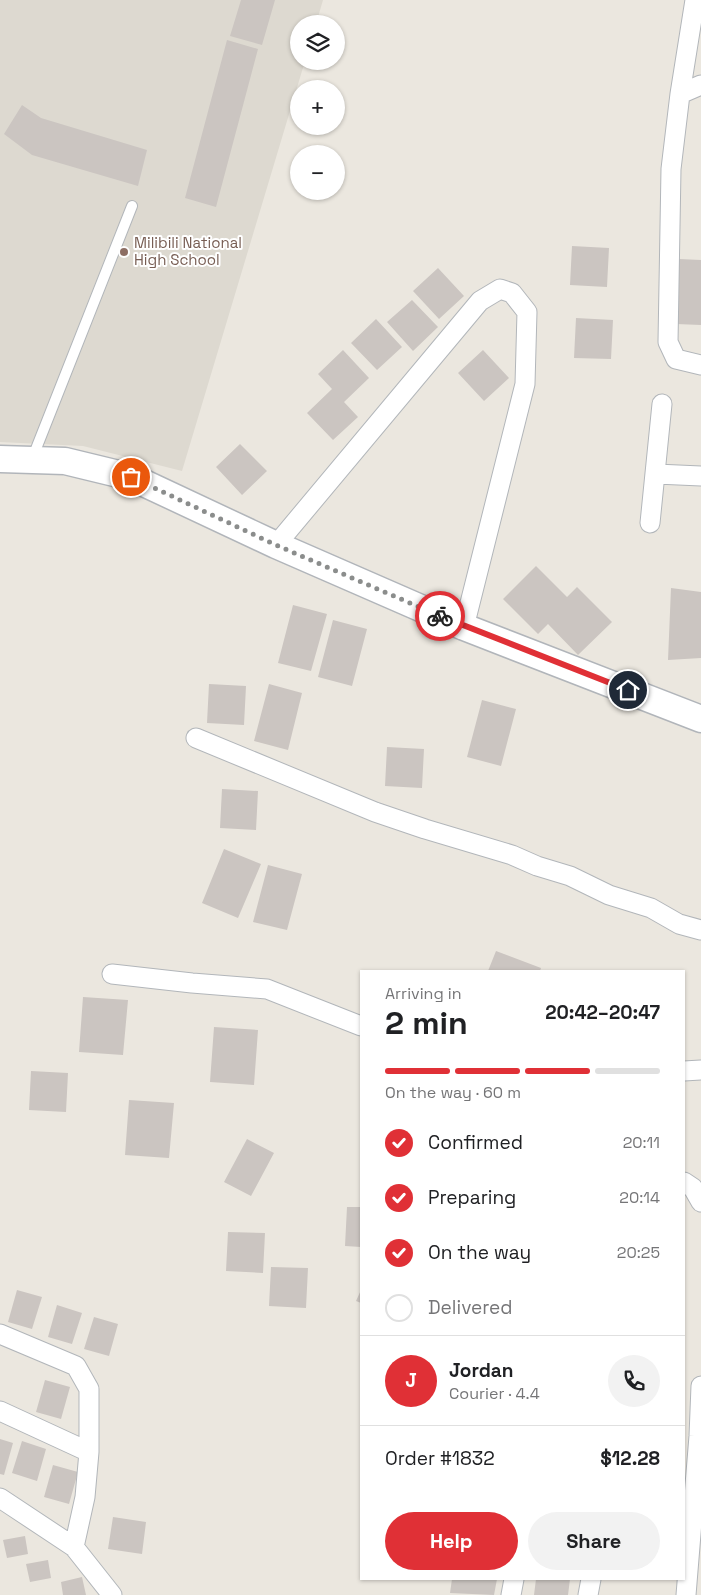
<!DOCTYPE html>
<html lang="en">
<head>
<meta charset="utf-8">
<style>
  body { margin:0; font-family:"Space Grotesk",sans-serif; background:#f2f2f2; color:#202124; height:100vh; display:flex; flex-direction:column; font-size:19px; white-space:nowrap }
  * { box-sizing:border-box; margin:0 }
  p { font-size:16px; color:#757577 }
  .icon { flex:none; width:28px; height:28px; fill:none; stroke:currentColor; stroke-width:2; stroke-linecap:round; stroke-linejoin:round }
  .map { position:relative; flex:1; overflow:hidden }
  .panel { position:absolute; left:360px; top:970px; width:325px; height:610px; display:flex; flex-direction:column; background:#fff; border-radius:0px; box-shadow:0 1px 4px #0004 }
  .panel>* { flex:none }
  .buttons { position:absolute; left:290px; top:15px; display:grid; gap:10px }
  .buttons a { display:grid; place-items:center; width:55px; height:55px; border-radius:50%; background:#fff; box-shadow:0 1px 4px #0004; font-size:25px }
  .pin { position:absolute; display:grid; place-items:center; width:42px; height:42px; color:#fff; margin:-21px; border:2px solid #fff; border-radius:50%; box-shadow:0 1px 5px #0007 }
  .courier { position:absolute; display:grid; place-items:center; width:50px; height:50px; margin:-25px; border:4px solid #e03036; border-radius:50%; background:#fff; color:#222; box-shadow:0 1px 6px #0007 }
  .overview em { font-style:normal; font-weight:600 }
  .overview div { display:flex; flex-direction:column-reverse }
  .overview { display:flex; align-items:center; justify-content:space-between; height:85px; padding:0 25px }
  h1 { font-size:32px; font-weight:600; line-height:38px }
  .bar { display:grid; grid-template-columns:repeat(4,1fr); gap:8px 5px; align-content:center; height:60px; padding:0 25px }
  .bar i { height:6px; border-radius:4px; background:#e0e0e0 }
  .bar .active { background:#e03036 }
  .bar p { grid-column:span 4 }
  .line { display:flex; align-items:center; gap:12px; padding:0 25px; border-top:1px solid #e0e0e0 }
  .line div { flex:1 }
  .round { display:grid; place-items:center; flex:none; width:52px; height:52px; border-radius:26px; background:#f2f2f2 }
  ol { padding:0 25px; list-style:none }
  li { display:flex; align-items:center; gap:15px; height:55px }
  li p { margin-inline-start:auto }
  li .icon { padding:5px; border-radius:50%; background:#e03036; color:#fff; stroke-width:4 }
  li:last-child { color:#757577 }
  li i { width:28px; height:28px; border:2px solid #e0e0e0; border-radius:50% }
  .action { display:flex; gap:10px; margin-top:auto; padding:10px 25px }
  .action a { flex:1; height:58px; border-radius:30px; background:#e03036; color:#fff; font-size:20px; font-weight:600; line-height:58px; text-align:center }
  .action a+a { background:#f2f2f2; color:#202124 }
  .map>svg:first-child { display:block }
  .education { fill:#ddd9d0 }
  .building { fill:#cbc5c1 }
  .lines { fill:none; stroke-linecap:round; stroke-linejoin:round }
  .service-casing { stroke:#b2b6ba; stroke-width:12 }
  .minor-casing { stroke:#b2b6ba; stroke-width:21 }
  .secondary-casing { stroke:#b1b5ba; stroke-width:29 }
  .service { stroke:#fff; stroke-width:10 }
  .minor { stroke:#fff; stroke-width:19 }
  .secondary { stroke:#fff; stroke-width:26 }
  .done { stroke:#8b8d8c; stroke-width:5; stroke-dasharray:0 9 }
  .route { stroke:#e03036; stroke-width:6 }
  .education-dot { fill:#8d6e63; stroke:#fff; stroke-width:2 }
  .labels { text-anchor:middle; stroke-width:4; stroke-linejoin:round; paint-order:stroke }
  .education-label { font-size:15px; fill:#785e54; stroke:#fff; text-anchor:start }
</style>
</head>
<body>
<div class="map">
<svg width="701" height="1595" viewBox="0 0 701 1595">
  <rect width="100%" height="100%" fill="#ebe7df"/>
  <path class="education" d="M0,0h323l-7,24h-17v37h6l-123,410 -99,-25 -83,-4z"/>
  <path class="building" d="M241,0h34l-13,45 -32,-9z
    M227,40l31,9 -42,158 -31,-9z
    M22,105l19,13 106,32 -9,36 -106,-31 -28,-21z
    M572,246l37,2 -2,39 -37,-2z
    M679,259l22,1v65l-25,-1z
    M438,268l26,28 -25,23 -26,-28z
    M412,300l26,27 -25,24 -26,-29z
    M576,318l37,2 -2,39 -37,-1z
    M376,319l26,28 -25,23 -26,-27z
    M343,350l26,28 -25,24 14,15 -25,23 -26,-27 25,-24 -14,-15z
    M483,350l26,28 -25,23 -26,-28z
    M240,444l27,27 -25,24 -26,-28z
    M536,566l31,31 10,-10 35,35 -34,33 -30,-31 -10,10 -35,-35z
    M671,588l30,4v66l-33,2z
    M293,605l34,9 -16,57 -33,-8z
    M333,620l34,9 -15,57 -34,-9z
    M209,684l37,2 -2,39 -37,-2z
    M269,684l33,9 -14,57 -34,-9z
    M482,700l34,9 -15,57 -34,-9z
    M387,747l37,2 -2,39 -37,-2z
    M222,789l36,2 -2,39 -36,-2z
    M224,849l37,15 -23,54 -36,-15z
    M268,865l34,9 -15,56 -34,-8z
    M496,951l45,17 -1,3h-52z
    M83,997l45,3 -5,55 -44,-3z
    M214,1027l44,3 -4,55 -44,-3z
    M31,1071l37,2 -2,39 -37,-2z
    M129,1100l45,3 -5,55 -44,-3z
    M247,1139l27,14 -23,43 -27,-14z
    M347,1207h14v40l-16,-1z
    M228,1232l37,1 -2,40 -37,-2z
    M271,1267l37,1 -2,40 -37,-2z
    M17,1290l25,7 -10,32 -24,-7z
    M361,1290v13l-5,-2z
    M57,1305l25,8 -10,31 -24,-7z
    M94,1317l24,7 -9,32 -25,-7z
    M45,1380l25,7 -9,32 -25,-7z
    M0,1439l13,4 -9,32 -4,-1z
    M22,1441l24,8 -9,32 -25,-8z
    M53,1465l25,7 -9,32 -25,-7z
    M113,1517l33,5 -4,32 -34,-5z
    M25,1536l3,18 -21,4 -4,-18z
    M48,1560l3,18 -21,4 -4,-18z
    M82,1577l4,18h-23l-2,-13z
    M452,1579h45l-3,16 -44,-2z
    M536,1579h34l-2,16h-34z"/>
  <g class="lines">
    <g class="service-casing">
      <path id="service" d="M32,459l100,-253"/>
    </g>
    <g class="minor-casing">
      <path id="minor" d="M695,0l-15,94 -9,75 -3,173 8,17 25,6
        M680,94l21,-9
        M656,474l45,2
        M650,523l12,-119
        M276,545l204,-244 20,-12 12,4 15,19 -2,72 -61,243
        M196,738l179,74 50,17 87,26 25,11 33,10 39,19 42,13 28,16 22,6
        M112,974l80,9 75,6 94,37
        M684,1071l17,-1
        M684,1182l9,6 8,14
        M0,1334l76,32 13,23v63l-4,45 -11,50
        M0,1411l89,41
        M0,1498l74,49 38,48
        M511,1595l3,-16
        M588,1595l3,-16
        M686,1595l13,-159 2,-50"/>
    </g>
    <g class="secondary-casing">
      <path id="secondary" d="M0,459l65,2 66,16 145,68 188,82 237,92"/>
    </g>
    <use href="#service" class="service"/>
    <use href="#minor" class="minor"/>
    <use href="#secondary" class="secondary"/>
  </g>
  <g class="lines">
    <path class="done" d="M131,477l145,68 164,71"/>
    <path class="route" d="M440,616l188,74"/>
  </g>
  <circle class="education-dot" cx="124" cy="252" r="5"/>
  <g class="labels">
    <g class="education-label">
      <text x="134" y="248">Milibili National<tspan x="134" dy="17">High School</tspan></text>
    </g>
  </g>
</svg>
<div class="buttons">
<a><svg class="icon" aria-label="layers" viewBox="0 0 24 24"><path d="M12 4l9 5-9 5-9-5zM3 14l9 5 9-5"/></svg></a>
<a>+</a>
<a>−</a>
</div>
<div class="pin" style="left:131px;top:477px;background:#ea580c"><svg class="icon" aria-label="bag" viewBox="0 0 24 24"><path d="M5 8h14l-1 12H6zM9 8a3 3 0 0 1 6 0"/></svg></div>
<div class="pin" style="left:628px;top:690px;background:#1f2937"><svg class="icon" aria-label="home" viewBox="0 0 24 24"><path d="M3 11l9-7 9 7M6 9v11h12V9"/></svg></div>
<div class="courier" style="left:440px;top:616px"><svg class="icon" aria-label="bike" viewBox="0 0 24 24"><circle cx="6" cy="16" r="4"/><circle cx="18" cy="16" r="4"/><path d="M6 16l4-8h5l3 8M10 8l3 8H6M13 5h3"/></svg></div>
<section class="panel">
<div class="overview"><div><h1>2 min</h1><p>Arriving in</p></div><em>20:42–20:47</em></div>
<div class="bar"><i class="active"></i><i class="active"></i><i class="active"></i><i></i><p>On the way · 60 m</p></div>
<ol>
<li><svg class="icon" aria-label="check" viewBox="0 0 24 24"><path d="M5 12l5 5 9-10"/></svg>Confirmed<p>20:11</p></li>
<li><svg class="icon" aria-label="check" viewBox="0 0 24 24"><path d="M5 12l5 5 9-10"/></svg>Preparing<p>20:14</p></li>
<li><svg class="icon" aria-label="check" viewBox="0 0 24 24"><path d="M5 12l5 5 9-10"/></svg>On the way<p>20:25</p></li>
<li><i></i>Delivered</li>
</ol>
<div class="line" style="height:90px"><b class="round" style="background:#e03036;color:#fff">J</b><div><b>Jordan</b><p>Courier · 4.4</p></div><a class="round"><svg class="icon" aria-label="phone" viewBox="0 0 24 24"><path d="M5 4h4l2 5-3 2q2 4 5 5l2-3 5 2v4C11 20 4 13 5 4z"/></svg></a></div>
<div class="line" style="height:65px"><div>Order #1832</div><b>$12.28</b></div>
<div class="action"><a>Help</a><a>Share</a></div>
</section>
</div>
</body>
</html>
